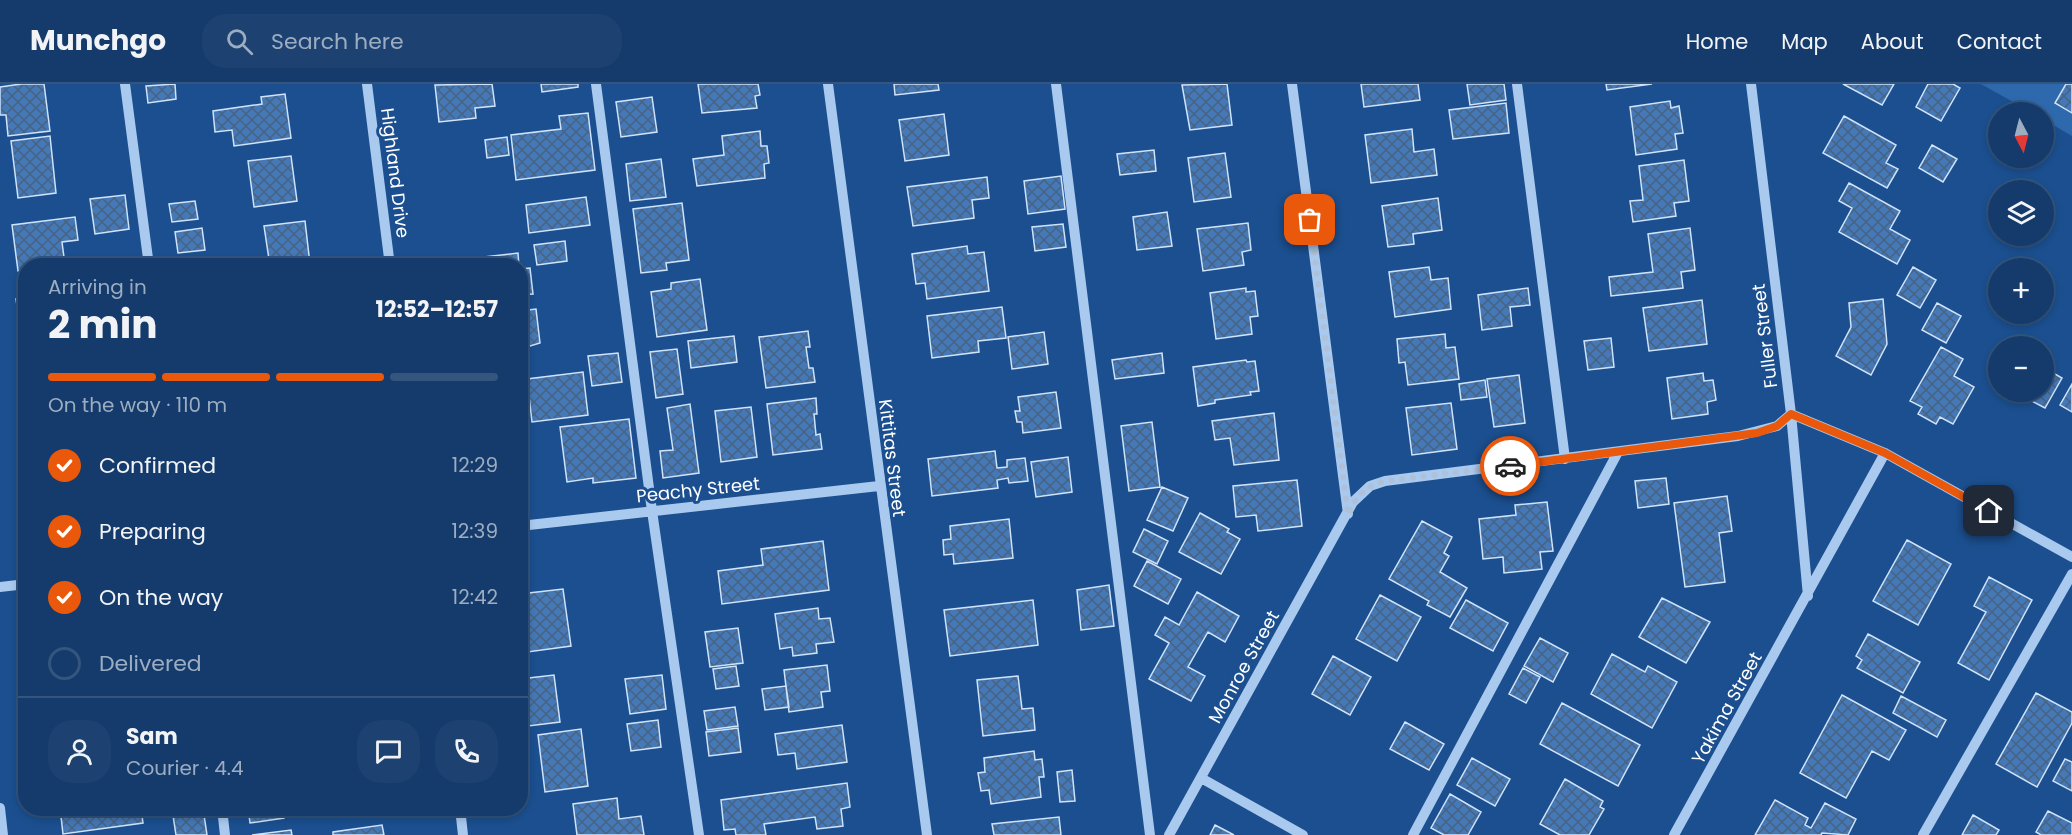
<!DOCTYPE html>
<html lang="en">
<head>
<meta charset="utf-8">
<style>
  body { margin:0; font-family:Poppins,sans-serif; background:#1d4271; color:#f1f3f6; height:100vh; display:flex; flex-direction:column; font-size:22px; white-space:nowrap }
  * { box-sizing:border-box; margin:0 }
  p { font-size:20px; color:#9dadc1 }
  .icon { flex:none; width:33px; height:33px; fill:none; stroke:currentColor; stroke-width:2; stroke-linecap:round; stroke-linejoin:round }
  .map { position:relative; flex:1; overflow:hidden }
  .sheet { position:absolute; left:18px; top:174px; width:510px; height:558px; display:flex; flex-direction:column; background:#143b6b; border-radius:24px; box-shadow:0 3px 9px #0003,0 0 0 2px #33557e }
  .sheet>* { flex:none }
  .needle { width:39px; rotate:173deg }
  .fabs { position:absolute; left:1988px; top:18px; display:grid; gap:12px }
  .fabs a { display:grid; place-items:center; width:66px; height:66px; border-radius:50%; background:#143b6b; box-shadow:0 3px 9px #0003,0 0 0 2px #33557e; font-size:30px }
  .pin { position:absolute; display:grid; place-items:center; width:51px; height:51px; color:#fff; margin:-26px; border-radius:12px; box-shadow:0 3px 9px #0006 }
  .courier { position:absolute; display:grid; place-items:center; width:60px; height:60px; margin:-30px; border:4px solid #ea580c; border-radius:50%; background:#fff; color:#222; box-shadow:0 2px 8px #0007 }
  .summary em { font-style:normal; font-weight:700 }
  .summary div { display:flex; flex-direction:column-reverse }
  .summary { display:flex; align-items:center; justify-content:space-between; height:102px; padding:0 30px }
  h1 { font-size:39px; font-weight:700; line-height:45px }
  .bar { display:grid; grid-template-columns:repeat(4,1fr); gap:9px 6px; align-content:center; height:72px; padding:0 30px }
  .bar i { height:8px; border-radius:4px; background:#33557e }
  .bar .selected { background:#ea580c }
  .bar p { grid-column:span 4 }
  .line { display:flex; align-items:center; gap:15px; padding:0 30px; border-top:2px solid #33557e }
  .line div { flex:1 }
  .round { display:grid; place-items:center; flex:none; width:63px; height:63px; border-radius:24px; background:#1d4271 }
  ol { padding:0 30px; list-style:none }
  li { display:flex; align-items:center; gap:18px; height:66px }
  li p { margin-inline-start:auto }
  li .icon { padding:6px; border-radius:50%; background:#ea580c; color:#fff; stroke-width:4 }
  li:last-child { color:#9dadc1 }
  li i { width:33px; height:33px; border:3px solid #33557e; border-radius:50% }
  header { display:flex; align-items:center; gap:36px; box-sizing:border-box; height:84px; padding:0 30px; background:#143b6b; border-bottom:2px solid #33557e }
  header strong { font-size:28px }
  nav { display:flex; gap:33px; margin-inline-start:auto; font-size:21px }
  .search { width:420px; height:54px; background:#1d4271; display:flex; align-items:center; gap:15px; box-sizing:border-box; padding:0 21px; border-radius:24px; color:#9dadc1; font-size:22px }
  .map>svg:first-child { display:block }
  .pitch { fill:#2e69ad }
  .building { fill:url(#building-cross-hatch); stroke:#cfe3fa; stroke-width:1.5 }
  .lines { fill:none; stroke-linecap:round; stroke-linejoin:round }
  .minor { stroke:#a9c9ee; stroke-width:10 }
  .done { stroke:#afc1d8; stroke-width:6; stroke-dasharray:0 10.8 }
  .route { stroke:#ea580c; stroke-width:8 }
  .labels { text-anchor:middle; stroke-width:6; stroke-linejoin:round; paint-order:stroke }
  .street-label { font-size:18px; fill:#fff; stroke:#1b4f8f }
</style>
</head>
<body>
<header>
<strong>Munchgo</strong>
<div class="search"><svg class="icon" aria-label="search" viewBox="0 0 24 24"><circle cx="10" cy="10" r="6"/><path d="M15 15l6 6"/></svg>Search here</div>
<nav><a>Home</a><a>Map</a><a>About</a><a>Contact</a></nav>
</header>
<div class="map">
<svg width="2072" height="751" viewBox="0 0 2072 751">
  <defs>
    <pattern id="building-cross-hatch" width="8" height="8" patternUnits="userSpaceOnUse" patternTransform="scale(1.5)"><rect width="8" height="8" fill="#4478b7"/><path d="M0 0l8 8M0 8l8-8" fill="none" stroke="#486282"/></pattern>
  </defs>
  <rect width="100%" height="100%" fill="#1b4f8f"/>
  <path class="pitch" d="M1981,0h91v52l-29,-17v-7h-12z"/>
  <path class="building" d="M21,0h23l6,47 -42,5 -2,-21h-6v-28z
    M175,0l1,15 -28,4 -2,-17z
    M492,0l3,22 -20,2 1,10 -37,4 -4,-37z
    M541,0h37v3l-36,5z
    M698,0h60l2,11 -5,1 2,12 -55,5z
    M894,0h44l1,6 -44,5z
    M1227,0l5,41 -42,5 -8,-45z
    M1361,0h57l2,16 -56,7z
    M1467,0h37l2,16 -36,5z
    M1606,0h46l-45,6z
    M1843,0h51l-12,21z
    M1928,0h25l7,4 -19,33 -25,-14z
    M2066,0h6v29l-17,-10z
    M285,10l6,44 -57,8 -2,-16 -17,2 -2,-21 49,-7 -1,-7z
    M652,13l5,35 -36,5 -5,-35z
    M1670,17l1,7 8,-2 4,27 -8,1 2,15 -41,6 -6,-48z
    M1506,19l3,30 -56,6 -4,-29z
    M588,29l7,57 -79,10 -5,-45 50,-6 -2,-13z
    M944,30l5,41 -44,6 -6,-41z
    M1844,32l52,29 -10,18 12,6 -11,19 -64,-35z
    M1412,45l2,23 20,-3 3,26 -66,8 -6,-48z
    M760,47l1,15h6l2,17 -5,1 1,14 -68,8 -4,-27 31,-4 -2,-19z
    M50,52l6,57 -38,5 -7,-57z
    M507,53l2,18 -22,3 -2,-18z
    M1932,61l25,14 -14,23 -24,-14z
    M1154,66l2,21 -36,4 -3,-21z
    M1225,69l6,44 -37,5 -6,-44z
    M291,72l6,45 -43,6 -6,-46z
    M661,75l5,38 -36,4 -4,-37z
    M1684,76l5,41 -15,2 2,13 -43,6 -3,-21 13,-1 -4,-34z
    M1061,92l4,33 -37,5 -4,-33z
    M987,93l2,21 -17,2 2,18 -61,8 -6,-39z
    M1849,99l51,28 -10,18 20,11 -13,24 -58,-32 13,-24 -13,-7z
    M125,111l4,34 -34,5 -5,-35z
    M586,113l4,28 -61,8 -3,-28z
    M1438,114l4,32 -29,4 1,10 -26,3 -6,-41z
    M195,117l3,18 -26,3 -3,-18z
    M682,119l7,57 -23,3 1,7 -26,3 -8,-64z
    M1167,128l5,34 -35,4 -4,-33z
    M75,133l3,23 -16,2 3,23 -39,1v4l-8,1 -6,-46z
    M305,137l5,43 -40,2 -6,-40z
    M1248,139l3,27 -9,2 2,13 -41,6 -6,-42z
    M1063,140l3,23 -31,4 -3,-24z
    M202,144l3,22 -27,3 -3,-21z
    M1690,144l5,42 -14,2 2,16 -72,8 -2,-19 44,-5 -5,-38z
    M565,157l2,20 -30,4 -3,-20z
    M967,162l1,8 16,-2 5,39 -62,8 -2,-16 -9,1 -4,-30z
    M518,169l1,13h-51l-1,-7z
    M1429,183l2,13 17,-2 3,31 -56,8 -6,-45z
    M1913,183l23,13 -16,28 -23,-13z
    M530,184l3,26 -13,1v-26z
    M700,195l7,51 -50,7 -6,-45 20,-3v-6z
    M1246,204v4l9,-1 3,25 -8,1 2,17 -36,5 -6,-46z
    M1528,204l2,17 -20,2 2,19 -30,4 -4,-35z
    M26,214v41h-4l-6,-40z
    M1883,215l4,45 -16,31 -35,-19 15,-29 -2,-24z
    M1702,216l5,44 -58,7 -6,-43z
    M1937,219l24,13 -15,27 -24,-13z
    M1002,223l4,31 -28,3 1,11 -47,6 -5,-42z
    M536,225l4,34 -20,6v-38z
    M808,247l2,16h-4l3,21h4l2,14 -49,6 -7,-51z
    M1044,248l4,32 -36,5 -4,-32z
    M1445,250l1,14 9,-1 4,32 -51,6 -3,-23 -6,1 -2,-24z
    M734,252l3,26 -46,6 -3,-27z
    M1611,254l3,29 -26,3 -4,-29z
    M1941,263l22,12 -9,17 20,11 -21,37 -13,-7 -4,7 -18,-10 4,-7 -12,-6z
    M677,265l6,45 -27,4 -6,-46z
    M618,269l4,29 -30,4 -4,-30z
    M1162,269l2,20 -49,6 -3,-19z
    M1246,276l1,2 8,-1 4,30 -9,1 1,3 -36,5v3l-17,3 -5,-39z
    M26,283v17h-2l-2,-16z
    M2043,283l19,11 -17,30 -28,-15 26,-1z
    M583,288l5,43 -56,7 -5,-43z
    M1703,289l1,8 9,-1 3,20 -9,2 1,12 -36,5 -5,-41z
    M1519,291l6,48 -31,4 -7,-48z
    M1485,296l2,17 -26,3 -2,-16z
    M2072,300v28l-12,-7z
    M1056,308l5,36 -38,5 -1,-11h-5l-2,-11h5l-2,-14z
    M816,314l1,16h-3l2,21 4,-1 2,15 -49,6 -6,-51z
    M1451,319l6,46 -45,6 -6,-47z
    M690,320l9,69 -36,5 -3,-27 13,-1 -6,-42z
    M751,323l6,50 -36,5 -6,-51z
    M1274,329l5,47 -45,5 -4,-27 -15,2 -3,-19z
    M629,335l7,59 -43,5v-5l-26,4 -7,-55z
    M1152,338l8,65 -31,4 -8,-65z
    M995,367l2,17 10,-1v-7l18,-2 3,23 -19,2 -1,-5 -11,2 1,8 -66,8 -4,-37z
    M1068,373l4,35 -36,5 -5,-35z
    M1666,394l3,26 -31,4 -3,-27z
    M1297,396l5,46 -44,5 -2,-16 -20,2 -3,-31z
    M1162,403l26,11 -15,33 -26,-11z
    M1727,412l5,35 -13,2 6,49 -40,5 -11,-84z
    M1547,418l6,49 -13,1 2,17 -38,4 -1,-16 -20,2 -4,-40 37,-4 -1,-10z
    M1200,429l29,16 -2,3 13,7 -19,35 -42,-22z
    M1009,435l4,39 -59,6 -1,-10 -9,1 -1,-15 8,-1 -1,-13z
    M1422,437l30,16 -8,16 5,3 -9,16 27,16 -17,29 -23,-12 2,-4 -40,-22z
    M1144,445l24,12 -11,23 -24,-12z
    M1907,456l44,24 -33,61 -45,-24z
    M823,457l6,49 -107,14 -4,-33 45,-6 -2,-16z
    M1147,477l34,18 -13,25 -34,-18z
    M1989,493l43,23 -43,80 -31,-17 28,-51 -12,-6z
    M1109,501l5,41 -33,4 -4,-40z
    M563,505l8,57 -51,7v-59z
    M1197,508l42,24 -14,26 -17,-10 -20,35 17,9 -14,25 -42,-22 20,-36 -14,-8 10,-18 14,8z
    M1380,511l41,22 -24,44 -41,-22z
    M1662,514l48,24 -24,41 -47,-26z
    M1033,516l5,45 -88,11 -6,-46z
    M1466,516l42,23 -15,28 -43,-23z
    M818,524l1,11 11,-1 4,24 -18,2 1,9 -24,3 -1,-9 -12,2 -5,-35z
    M738,544l5,35 -33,4 -5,-35z
    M1868,550l52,28 -17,31 -46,-25 5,-8 -6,-4z
    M1540,554l28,15 -15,29 -29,-16z
    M1612,570l33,18 3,-6 29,16 -25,46 -61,-34z
    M1333,572l38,21 -21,38 -38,-21z
    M827,581l3,26 -9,1 2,15 -34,5 -5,-42z
    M736,582l3,20 -23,3 -3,-20z
    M1523,584l17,9 -14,26 -17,-9z
    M554,591l6,47 -40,5v-48z
    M662,591l4,34 -36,5 -5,-35z
    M1018,592l4,33 11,-1 2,22 -52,6 -6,-56z
    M786,602l3,21 -24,3 -3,-21z
    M2036,609l36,19v11l-35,64 -41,-23z
    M1842,611l64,35 -17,30 -17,-9 -26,47 -46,-25z
    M1901,612l45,24 -9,17 -44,-24z
    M1562,619l78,42 -22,41 -78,-42z
    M735,623l3,19 -31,4 -3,-19z
    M658,636l3,27 -30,4 -4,-27z
    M1405,638l39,22 -15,26 -39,-21z
    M842,641l5,37 -50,7 -2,-16 -17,2 -3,-21z
    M738,644l3,24 -32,4 -3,-24z
    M581,645l7,57 -43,6 -7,-57z
    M1034,667l1,9 7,-1 2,18h-5l2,20 -50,7 -2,-14 -8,1 -3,-18 7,-1 -1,-14z
    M1472,674l38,21 -15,27 -38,-21z
    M2065,675l7,3v29l-19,-10z
    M1072,686l3,31 -15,1 -3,-30z
    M1565,695l38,22 -3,6 4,2 -15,26h-29l-20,-11z
    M847,699l3,24 -9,2 2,17 -26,3 -2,-12 -51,7 2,11h-30l-1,-6 -11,1 -3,-30z
    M1450,710l31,18 -13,23h-24l-13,-7z
    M617,714l2,21 22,-3 3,19h-67l-4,-31z
    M1775,716l33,18 -3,7 6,3 14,-25 31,16 -8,16 -26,-2 -1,2h-66z
    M60,724h81l2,15 -80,11z
    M203,724l4,27h-31l-4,-26z
    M248,724h35l1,10 -34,5z
    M2048,727l24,12v12h-31l-5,-3z
    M1973,731l26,15 -3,5h-34z
    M1059,733l2,18h-67l-2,-11z
    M382,741l2,10h-51v-3z
    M1215,741l19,10h-24z
    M291,746l1,5h-40z"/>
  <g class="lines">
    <path class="minor" d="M125,0l24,182
      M367,0l23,182
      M596,0l56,427 47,324
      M828,0l99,751
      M1056,0l94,751
      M1292,0l56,430
      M1517,0l48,375
      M1751,0l40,330 94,39 187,104
      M1791,330l17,182
      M520,442l359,-40
      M0,503l26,-3
      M1201,694l102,57
      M0,724l3,27
      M222,724l3,27
      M460,724l3,27
      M1169,751l184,-333 17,-16 15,-5 353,-45 39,-10 14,-12
      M1413,751l205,-383
      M1674,751l211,-382
      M1923,751l149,-261"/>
  </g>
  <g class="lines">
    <path class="done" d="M1310,136l38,295c8,-20 17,-28 37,-34l125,-15"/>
    <path class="route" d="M1510,382l247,-33 20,-7 14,-12 94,39 104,58"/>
  </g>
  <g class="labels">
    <g class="street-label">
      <text transform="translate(395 89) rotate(83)" y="6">Highland Drive</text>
      <text transform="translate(1765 252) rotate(-97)" y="6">Fuller Street</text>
      <text transform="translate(892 374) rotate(83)" y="6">Kittitas Street</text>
      <text transform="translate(698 406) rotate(-6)" y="6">Peachy Street</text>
      <text transform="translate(1244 583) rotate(-61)" y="6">Monroe Street</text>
      <text transform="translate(1727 624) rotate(-61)" y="6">Yakima Street</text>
    </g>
  </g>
</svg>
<div class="fabs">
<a><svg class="needle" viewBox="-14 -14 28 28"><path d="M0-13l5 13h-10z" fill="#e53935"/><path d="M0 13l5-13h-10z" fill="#9dadc1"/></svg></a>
<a><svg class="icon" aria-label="layers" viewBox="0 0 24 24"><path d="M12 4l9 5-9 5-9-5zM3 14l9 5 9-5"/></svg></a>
<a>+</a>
<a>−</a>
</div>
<div class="pin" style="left:1310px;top:136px;background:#ea580c"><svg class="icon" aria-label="bag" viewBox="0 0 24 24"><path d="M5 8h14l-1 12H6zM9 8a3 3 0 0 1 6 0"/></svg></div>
<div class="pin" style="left:1989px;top:427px;background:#1f2937"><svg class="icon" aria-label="home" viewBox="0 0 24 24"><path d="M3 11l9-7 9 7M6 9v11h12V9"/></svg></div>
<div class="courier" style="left:1510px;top:382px"><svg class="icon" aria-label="car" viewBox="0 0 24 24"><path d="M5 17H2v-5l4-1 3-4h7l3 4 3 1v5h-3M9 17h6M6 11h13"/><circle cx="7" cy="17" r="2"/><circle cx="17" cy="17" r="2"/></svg></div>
<section class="sheet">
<div class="summary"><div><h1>2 min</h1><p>Arriving in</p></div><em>12:52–12:57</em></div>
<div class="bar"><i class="selected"></i><i class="selected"></i><i class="selected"></i><i></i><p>On the way · 110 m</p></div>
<ol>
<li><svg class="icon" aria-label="check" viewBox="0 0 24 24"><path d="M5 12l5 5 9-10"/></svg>Confirmed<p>12:29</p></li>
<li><svg class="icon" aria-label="check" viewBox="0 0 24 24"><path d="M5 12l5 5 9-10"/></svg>Preparing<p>12:39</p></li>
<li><svg class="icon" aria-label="check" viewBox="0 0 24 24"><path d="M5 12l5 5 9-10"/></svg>On the way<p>12:42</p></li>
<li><i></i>Delivered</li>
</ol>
<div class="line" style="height:108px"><a class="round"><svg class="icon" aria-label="person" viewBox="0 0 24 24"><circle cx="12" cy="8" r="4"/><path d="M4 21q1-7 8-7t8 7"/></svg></a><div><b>Sam</b><p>Courier · 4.4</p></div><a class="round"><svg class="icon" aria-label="chat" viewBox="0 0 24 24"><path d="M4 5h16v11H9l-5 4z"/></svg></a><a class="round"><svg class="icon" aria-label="phone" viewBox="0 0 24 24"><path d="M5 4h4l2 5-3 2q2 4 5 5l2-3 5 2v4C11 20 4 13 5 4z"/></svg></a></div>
</section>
</div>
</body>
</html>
